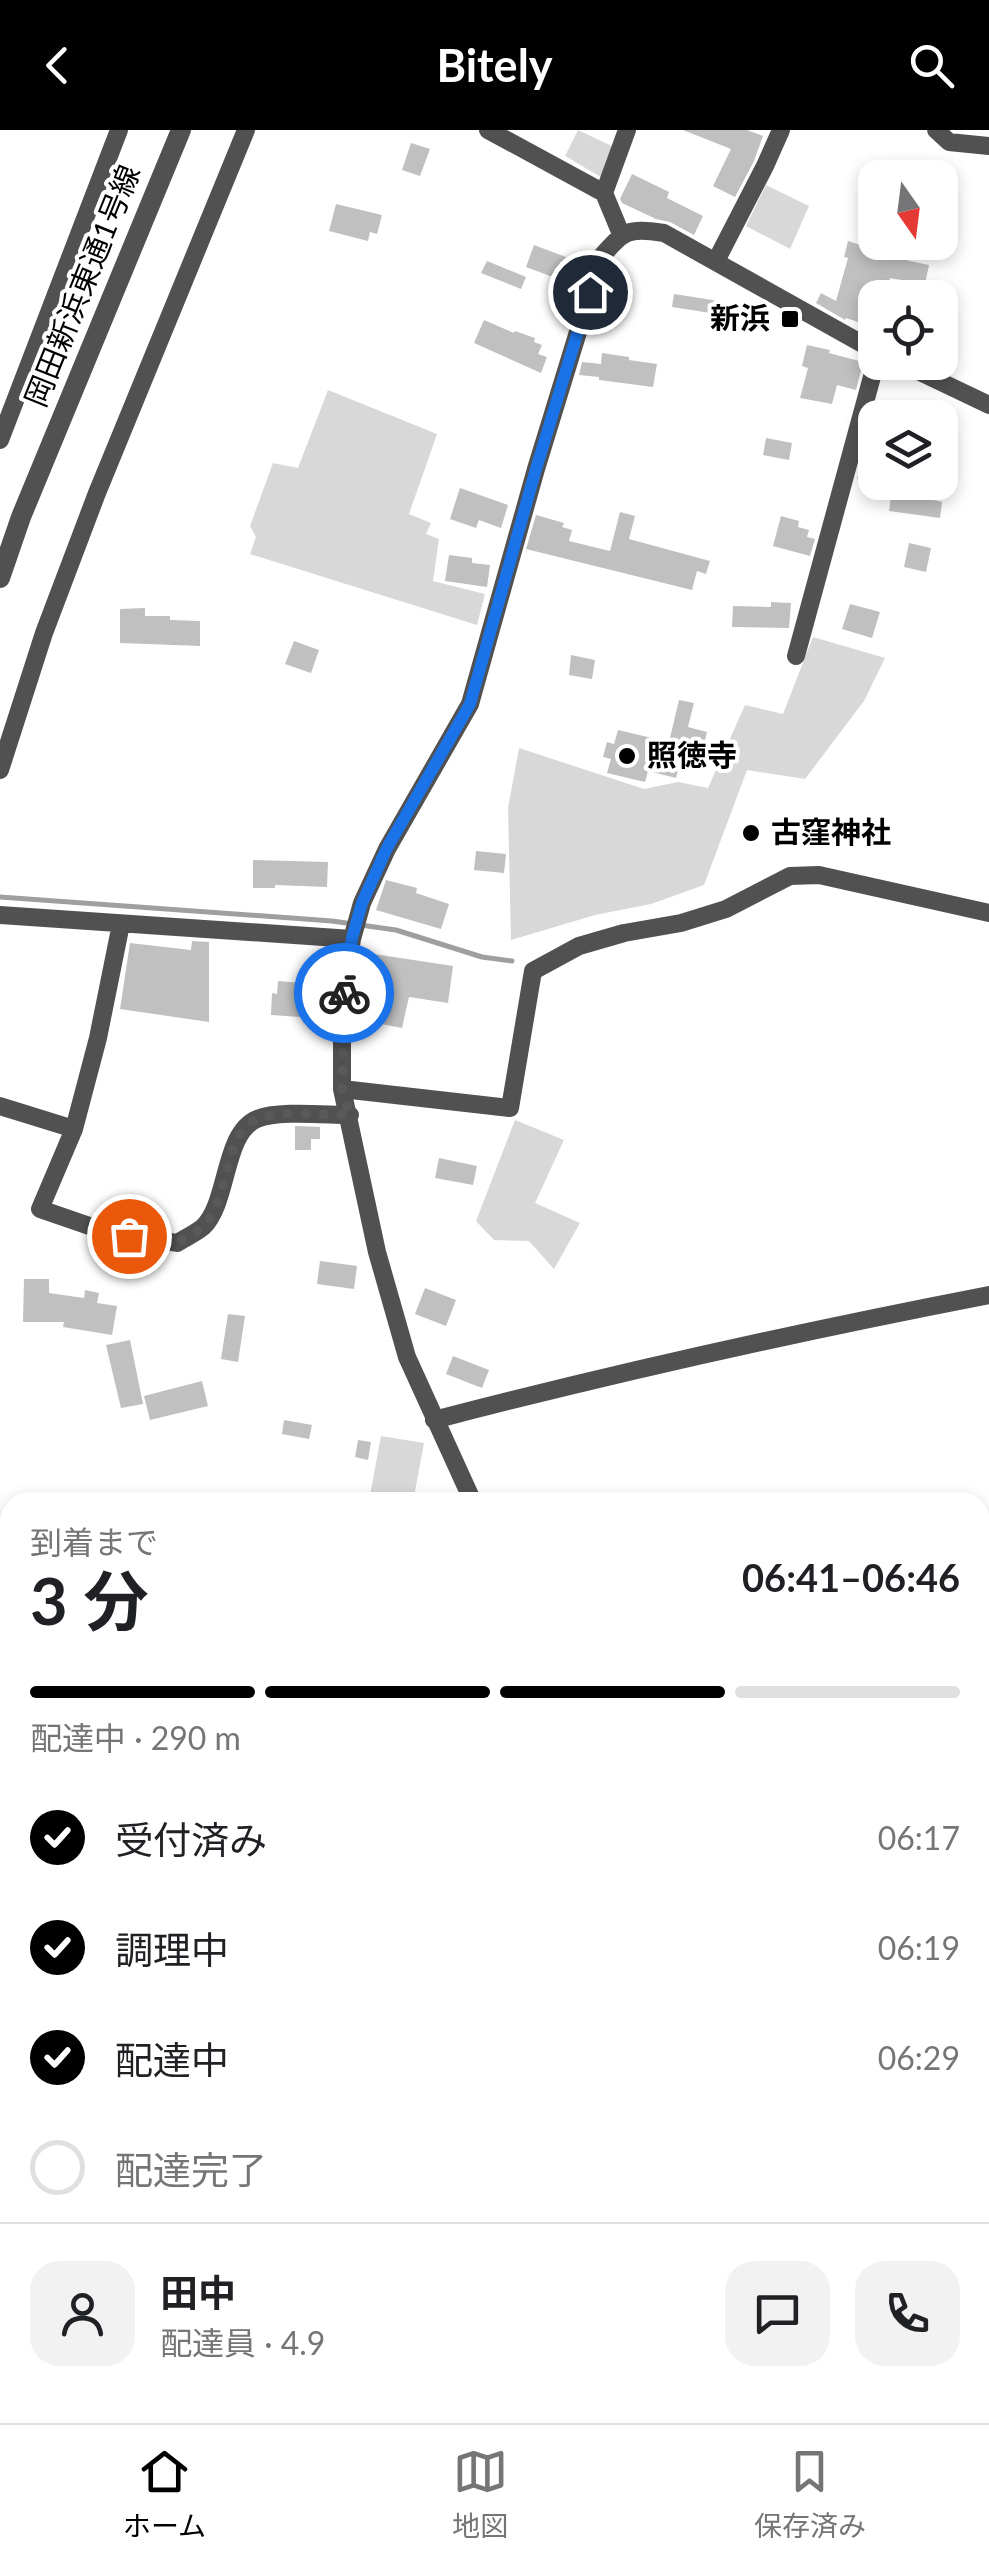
<!DOCTYPE html>
<html lang="ja">
<head>
<meta charset="utf-8">
<style>
  body { margin:0; font-family:Lato,"Noto Sans JP",sans-serif; background:#f2f2f2; color:#202124; height:100vh; display:flex; flex-direction:column; font-size:38px; white-space:nowrap }
  * { box-sizing:border-box; margin:0 }
  p { font-size:32px; color:#757577 }
  .icon { flex:none; width:55px; height:55px; fill:none; stroke:currentColor; stroke-width:2; stroke-linecap:round; stroke-linejoin:round }
  .map { position:relative; flex:1; overflow:hidden }
  .sheet { position:absolute; left:0px; top:1362px; width:990px; height:932px; display:flex; flex-direction:column; background:#fff; border-radius:30px 30px 0 0; box-shadow:0 5px 15px #0003 }
  .sheet>* { flex:none }
  .needle { width:65px; rotate:166deg }
  .controls { position:absolute; left:858px; top:30px; display:grid; gap:20px }
  .controls a { display:grid; place-items:center; width:100px; height:100px; border-radius:20px; background:#fff; box-shadow:0 5px 15px #0003; font-size:50px }
  .pin { position:absolute; display:grid; place-items:center; width:85px; height:85px; color:#fff; margin:-42px; border:5px solid #fff; border-radius:50%; box-shadow:0 2px 10px #0007 }
  .courier { position:absolute; display:grid; place-items:center; width:100px; height:100px; margin:-50px; border:8px solid #1a73e8; border-radius:50%; background:#fff; color:#222; box-shadow:0 2px 12px #0007 }
  .head em { font-style:normal; font-weight:700 }
  .head div { display:flex; flex-direction:column-reverse }
  .head { display:flex; align-items:center; justify-content:space-between; height:170px; padding:0 30px }
  h1 { font-size:65px; font-weight:700; line-height:75px }
  .bar { display:grid; grid-template-columns:repeat(4,1fr); gap:15px 10px; align-content:center; height:120px; padding:0 30px }
  .bar i { height:12px; border-radius:8px; background:#e0e0e0 }
  .bar .current { background:#000 }
  .bar p { grid-column:span 4 }
  .line { display:flex; align-items:center; gap:25px; padding:0 30px; border-top:2px solid #e0e0e0 }
  .line div { flex:1 }
  .round { display:grid; place-items:center; flex:none; width:105px; height:105px; border-radius:30px; background:#f2f2f2 }
  ol { padding:0 30px; list-style:none }
  li { display:flex; align-items:center; gap:30px; height:110px }
  li p { margin-inline-start:auto }
  li .icon { padding:10px; border-radius:50%; background:#000; color:#fff; stroke-width:4 }
  li:last-child { color:#757577 }
  li i { width:55px; height:55px; border:5px solid #e0e0e0; border-radius:50% }
  header { display:flex; justify-content:space-between; align-items:center; height:130px; padding:0 30px; background:#000; color:#fff; font-size:45px; font-weight:700 }
  .dock { display:flex; justify-content:space-around; align-items:center; height:140px; border-top:2px solid #e0e0e0; background:#fff; font-size:28px; color:#757577 }
  .dock a { display:grid; justify-items:center; gap:5px }
  .dock .current { color:#000 }
  .map>svg:first-child { display:block }
  .green { fill:#d8d8d8 }
  .lines { fill:none; stroke-linecap:round; stroke-linejoin:round }
  .stream { stroke:#9f9f9f; stroke-width:5 }
  .building { fill:#c0c0c0 }
  .minor { stroke:#515151; stroke-width:18 }
  .tertiary { stroke:#515151; stroke-width:20 }
  .done { stroke:#595959; stroke-width:10; stroke-dasharray:0 18 }
  .route { stroke:#1a73e8; stroke-width:12 }
  .poi-dot { fill:#000; stroke:#fff; stroke-width:4 }
  .labels { text-anchor:middle; stroke-width:8; stroke-linejoin:round; paint-order:stroke }
  .street-label { font-size:30px; fill:#000; stroke:#fff }
  .poi-label { font-size:30px; font-weight:bold; fill:#000; stroke:#fff; text-anchor:start }
</style>
</head>
<body>
<header><svg class="icon" aria-label="back" viewBox="0 0 24 24"><path d="M15 5l-7 7 7 7"/></svg>Bitely<svg class="icon" aria-label="search" viewBox="0 0 24 24"><circle cx="10" cy="10" r="6"/><path d="M15 15l6 6"/></svg></header>
<div class="map">
<svg width="989" height="2293" viewBox="0 0 989 2293">
  <rect width="100%" height="100%" fill="#fff"/>
  <path class="green" d="M578,0l38,18 -10,32 -41,-24z
    M766,55l43,21 -19,43 -44,-23z
    M328,260l109,44 -28,80 22,9 -5,11 13,5 -6,42 52,13 -8,31 -227,-71 6,-17 -6,-11 23,-63 25,5z
    M813,507l72,21 -21,43 -59,78 -58,-9 -43,115 -53,19 -56,11 -84,25 -3,-132 11,-60 125,41 34,-7 30,6 37,-83 38,9z
    M515,990l49,20 -29,63 45,20 -26,46 -25,-28 -35,-1 -18,-19z
    M381,1306l43,7 -11,59 -44,-1z"/>
  <g class="lines">
    <path class="stream" d="M0,767l332,24 64,9 86,27 30,4"/>
  </g>
  <path class="building" d="M683,0h64l16,6 -9,25 -19,36 -22,-11 18,-37z
    M411,13l19,6 -10,27 -18,-6z
    M632,44l37,18 -2,6 36,18 -9,19 -24,-13 -14,-3 -34,-16 -2,-4z
    M336,74l46,11 -5,19 -7,-2 -2,9 -39,-10z
    M848,111l62,20 19,4 -4,19 -35,-6 -5,20h-10l-8,27 -21,-7 -1,2 -29,-17 5,-10 15,8 12,-43 -4,-1z
    M534,115l40,15 -8,22 -40,-15z
    M487,131l39,16 -5,12 -40,-16z
    M674,164l45,7 -2,13 -45,-7z
    M484,190l30,13 1,-2 20,7 -1,4 8,3 -4,9 9,3 -6,16 -67,-30z
    M807,215l23,5 -1,3 34,9 -7,28 -19,-5 -5,19 -32,-6 8,-30 -6,-2z
    M602,223l27,4v3l28,4 -4,23 -54,-7v-3l-20,-2 3,-13 19,2z
    M766,308l26,5 -3,17 -26,-5z
    M864,323l11,2v28l-18,-4z
    M893,352h23v3l20,2 -2,13 8,2 -2,16 -51,-7z
    M460,358l48,17 -7,23 -22,-8 -3,8 -26,-9z
    M620,382l15,4 -6,23 81,22 -4,13 -9,-3 -5,19 -166,-41 10,-34 28,8 -2,4 10,3 -3,11 41,10z
    M781,386l18,5 -1,6 11,3 -2,7 8,2 -5,17 -37,-10z
    M909,413l22,5 -5,24 -22,-5z
    M449,425l23,3v5l18,2 -3,22 -42,-6z
    M771,472l20,1 -2,25 -57,-1 1,-21 38,1z
    M850,474l30,8 -8,26 -30,-9z
    M145,478v8h25v4l30,1v25l-80,-3v-34z
    M294,511l25,9 -8,23 -26,-9z
    M571,525l24,5 -3,19 -23,-4z
    M679,570l15,3 -6,24 19,5 -5,22 -16,-4 -1,5 -3,-1 -6,24 -28,-7 -3,11 -38,-9 4,-14 -8,-2 4,-15 7,2 4,-14 51,12z
    M476,721l30,3 -2,19 -30,-3z
    M253,730l75,2 -1,25 -52,-2v3h-22z
    M386,750l31,8 -1,5 33,11 -8,25 -65,-19z
    M192,811l17,1v80l-89,-13 10,-66 61,7z
    M374,824l79,12 -5,37 -39,-6 -7,31 -26,-5 6,-30 -22,-3 4,-25 9,1z
    M316,843l17,1 -3,45 -59,-4 1,-22 5,1 1,-13 24,2v-6l13,1z
    M295,996l25,1v12h-9v11h-16z
    M439,1028l38,8 -4,19 -38,-7z
    M320,1131l37,5 -3,23 -37,-5z
    M24,1149h25v14l35,5 1,-8 14,3 -2,10 20,3 -5,29 -49,-8 1,-5h-41z
    M425,1158l31,12 -10,26 -31,-12z
    M228,1184l17,2 -7,46 -17,-3z
    M130,1210l13,64 -22,4 -15,-63z
    M453,1226l36,14 -7,18 -36,-14z
    M202,1251l6,25 -58,14 -6,-24z
    M284,1290l28,5 -3,14 -27,-5z
    M358,1310l13,2 -3,18 -13,-3z"/>
  <g class="lines">
    <path class="minor" d="M488,0l116,63 17,41
      M936,0l13,12 40,4
      M604,63l23,-63
      M716,131l49,-95 16,-36
      M899,232l90,43
      M0,310l119,-310
      M796,526l80,-294
      M0,640l44,-137 53,-140 149,-363
      M0,785l352,24
      M121,794l-23,114 -24,91 -34,80 61,21 76,13c8,-5 19,-10 26,-16 26,-25 20,-94 54,-108 20,-9 69,-4 93,-4
      M342,959l168,19 23,-137 46,-25 45,-13 57,-10 45,-14 64,-33 29,-1 170,38
      M0,976l74,23
      M434,1290c184,-48 369,-89 555,-125
      M473,1372l-66,-145 -30,-105 -35,-163v-84l10,-66 10,-36 25,-54 83,-145 66,-235 65,-212c24,-27 26,-29 63,-24l211,118
      M0,1408l10,2
      M980,1441l9,-2
      M0,1700l10,10
      M980,1720l9,-1
      M0,1974h10
      M0,2151l10,23
      M957,2285l32,7"/>
    <path class="tertiary" d="M0,448l21,-61 160,-387
      M980,2014l9,-2
      M0,2204h10"/>
  </g>
  <g class="lines">
    <path class="done" d="M129,1106l48,7c8,-5 19,-10 26,-16 26,-25 20,-94 54,-108 21,-9 69,-4 93,-4l-8,-26 2,-96"/>
    <path class="route" d="M344,863l8,-55 10,-35 25,-55 83,-144 66,-235 54,-177"/>
  </g>
  <g class="poi-dot">
    <rect x="780" y="179" width="20" height="20" rx="5"/>
    <circle cx="627" cy="626" r="10"/>
    <circle cx="751" cy="703" r="10"/>
  </g>
  <g class="labels">
    <g class="street-label">
      <text transform="translate(83 156) rotate(-68)" y="10">岡田新浜東通1号線</text>
    </g>
    <g class="poi-label">
      <text x="770" y="199" text-anchor="end">新浜</text>
      <text x="647" y="636">照徳寺</text>
      <text x="771" y="713">古窪神社</text>
    </g>
  </g>
</svg>
<div class="controls">
<a><svg class="needle" viewBox="-14 -14 28 28"><path d="M0-13l5 13h-10z" fill="#e53935"/><path d="M0 13l5-13h-10z" fill="#757577"/></svg></a>
<a><svg class="icon" aria-label="locate" viewBox="0 0 24 24"><circle cx="12" cy="12" r="6"/><path d="M12 2v4M12 18v4M2 12h4M18 12h4"/></svg></a>
<a><svg class="icon" aria-label="layers" viewBox="0 0 24 24"><path d="M12 4l9 5-9 5-9-5zM3 14l9 5 9-5"/></svg></a>
</div>
<div class="pin" style="left:129px;top:1106px;background:#ea580c"><svg class="icon" aria-label="bag" viewBox="0 0 24 24"><path d="M5 8h14l-1 12H6zM9 8a3 3 0 0 1 6 0"/></svg></div>
<div class="pin" style="left:590px;top:162px;background:#1f2937"><svg class="icon" aria-label="home" viewBox="0 0 24 24"><path d="M3 11l9-7 9 7M6 9v11h12V9"/></svg></div>
<div class="courier" style="left:344px;top:863px"><svg class="icon" aria-label="bike" viewBox="0 0 24 24"><circle cx="6" cy="16" r="4"/><circle cx="18" cy="16" r="4"/><path d="M6 16l4-8h5l3 8M10 8l3 8H6M13 5h3"/></svg></div>
<section class="sheet">
<div class="head"><div><h1>3 分</h1><p>到着まで</p></div><em>06:41–06:46</em></div>
<div class="bar"><i class="current"></i><i class="current"></i><i class="current"></i><i></i><p>配達中 · 290 m</p></div>
<ol>
<li><svg class="icon" aria-label="check" viewBox="0 0 24 24"><path d="M5 12l5 5 9-10"/></svg>受付済み<p>06:17</p></li>
<li><svg class="icon" aria-label="check" viewBox="0 0 24 24"><path d="M5 12l5 5 9-10"/></svg>調理中<p>06:19</p></li>
<li><svg class="icon" aria-label="check" viewBox="0 0 24 24"><path d="M5 12l5 5 9-10"/></svg>配達中<p>06:29</p></li>
<li><i></i>配達完了</li>
</ol>
<div class="line" style="height:180px"><a class="round"><svg class="icon" aria-label="person" viewBox="0 0 24 24"><circle cx="12" cy="8" r="4"/><path d="M4 21q1-7 8-7t8 7"/></svg></a><div><b>田中</b><p>配達員 · 4.9</p></div><a class="round"><svg class="icon" aria-label="chat" viewBox="0 0 24 24"><path d="M4 5h16v11H9l-5 4z"/></svg></a><a class="round"><svg class="icon" aria-label="phone" viewBox="0 0 24 24"><path d="M5 4h4l2 5-3 2q2 4 5 5l2-3 5 2v4C11 20 4 13 5 4z"/></svg></a></div>
</section>
</div>
<nav class="dock">
<a class="current"><svg class="icon" aria-label="home" viewBox="0 0 24 24"><path d="M3 11l9-7 9 7M6 9v11h12V9"/></svg>ホーム</a>
<a><svg class="icon" aria-label="map" viewBox="0 0 24 24"><path d="M3 6l6-2 6 2 6-2v14l-6 2-6-2-6 2zM9 4v14M15 6v14"/></svg>地図</a>
<a><svg class="icon" aria-label="saved" viewBox="0 0 24 24"><path d="M7 4h10v16l-5-4-5 4z"/></svg>保存済み</a>
</nav>
</body>
</html>
